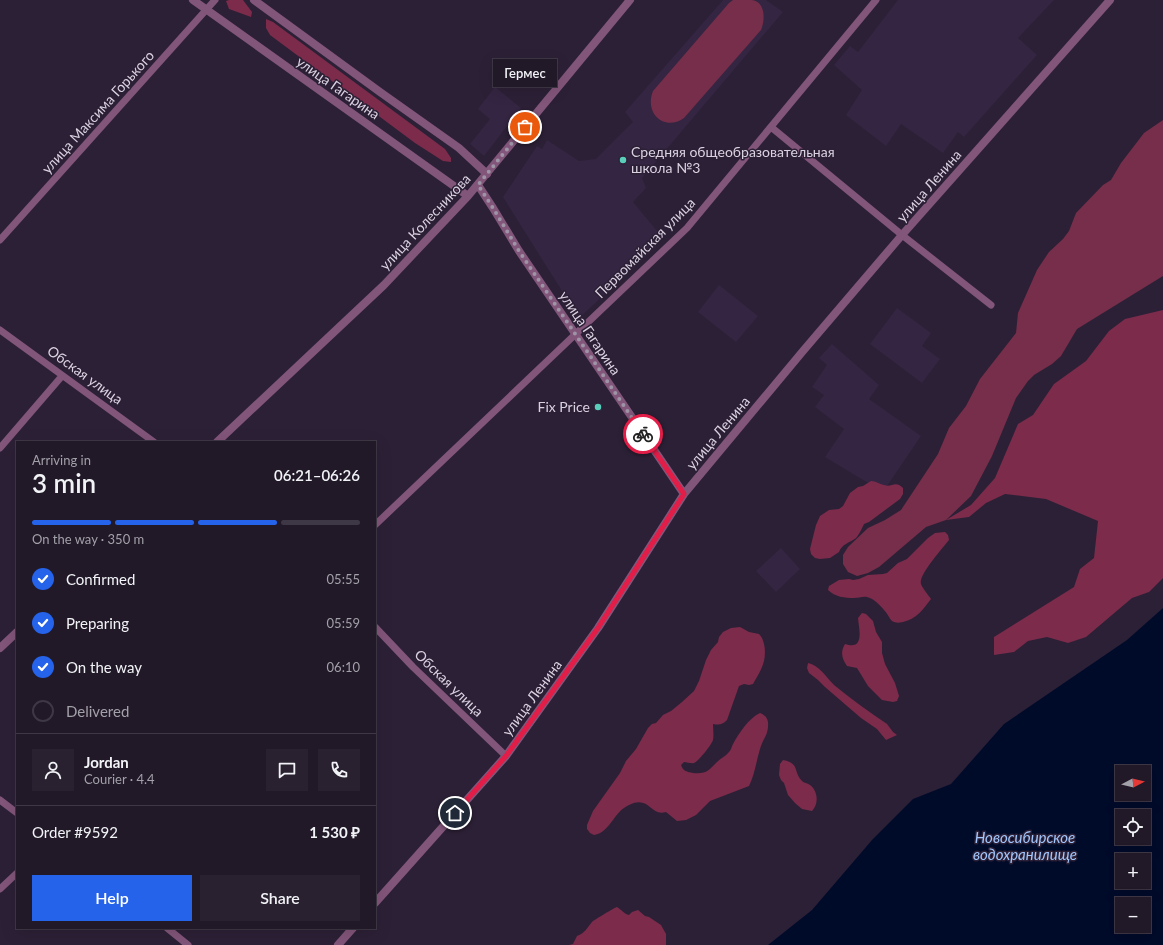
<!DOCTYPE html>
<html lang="en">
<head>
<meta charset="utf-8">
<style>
  body { margin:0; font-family:Lato,sans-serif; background:#292130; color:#f1f3f6; height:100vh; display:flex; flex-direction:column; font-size:15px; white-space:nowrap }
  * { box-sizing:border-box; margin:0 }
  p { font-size:13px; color:#a2a0a8 }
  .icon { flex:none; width:22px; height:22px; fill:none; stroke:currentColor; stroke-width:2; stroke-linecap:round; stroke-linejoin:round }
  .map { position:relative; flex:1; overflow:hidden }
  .side { position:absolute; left:16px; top:441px; width:360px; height:488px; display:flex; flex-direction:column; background:#211828; border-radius:0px; box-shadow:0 4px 16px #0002,0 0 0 1px #3e3745 }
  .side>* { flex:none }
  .needle { width:26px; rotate:83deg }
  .tools { position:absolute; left:1115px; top:765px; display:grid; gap:8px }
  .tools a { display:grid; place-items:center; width:36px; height:36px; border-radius:0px; background:#211828; box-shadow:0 4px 16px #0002,0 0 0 1px #3e3745; font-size:20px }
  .pin { position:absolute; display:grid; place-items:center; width:34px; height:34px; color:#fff; margin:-17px; border:2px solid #fff; border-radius:50%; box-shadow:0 1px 4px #0007 }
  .courier { position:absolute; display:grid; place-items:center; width:40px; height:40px; margin:-20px; border:3px solid #e11d48; border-radius:50%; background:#fff; color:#222; box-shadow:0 1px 5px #0007 }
  .bubble { position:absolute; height:28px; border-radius:0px; background:#211828; box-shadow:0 4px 16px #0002,0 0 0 1px #3e3745; font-size:13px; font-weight:600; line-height:28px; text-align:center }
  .summary em { font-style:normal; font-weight:600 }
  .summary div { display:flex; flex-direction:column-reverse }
  .summary { display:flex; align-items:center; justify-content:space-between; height:68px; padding:0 16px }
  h1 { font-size:26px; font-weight:600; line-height:30px }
  .bar { display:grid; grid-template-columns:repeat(4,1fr); gap:6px 4px; align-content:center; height:48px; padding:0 16px }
  .bar i { height:5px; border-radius:3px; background:#3e3745 }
  .bar .current { background:#2563eb }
  .bar p { grid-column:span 4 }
  .line { display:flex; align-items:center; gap:10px; padding:0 16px; border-top:1px solid #3e3745 }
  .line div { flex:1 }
  .round { display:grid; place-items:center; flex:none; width:42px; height:42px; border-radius:0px; background:#292130 }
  ol { padding:0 16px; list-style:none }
  li { display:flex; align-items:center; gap:12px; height:44px }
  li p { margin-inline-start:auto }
  li .icon { padding:4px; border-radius:50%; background:#2563eb; color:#fff; stroke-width:4 }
  li:last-child { color:#a2a0a8 }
  li i { width:22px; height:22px; border:2px solid #3e3745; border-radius:50% }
  .primary-button { display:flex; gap:8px; margin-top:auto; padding:8px 16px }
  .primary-button a { flex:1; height:46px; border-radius:0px; background:#2563eb; color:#fff; font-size:16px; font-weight:600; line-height:46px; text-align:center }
  .primary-button a+a { background:#292130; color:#f1f3f6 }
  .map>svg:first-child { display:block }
  .built { fill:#342542 }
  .green { fill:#762e4a }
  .forest { fill:#7c2b4b }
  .water { fill:#000b2a; fill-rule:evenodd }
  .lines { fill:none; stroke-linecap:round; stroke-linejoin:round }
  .minor { stroke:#82557a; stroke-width:7 }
  .tertiary { stroke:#82557a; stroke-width:8 }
  .done { stroke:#9d94a5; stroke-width:4; stroke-dasharray:0 7.2 }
  .route { stroke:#e11d48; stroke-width:5 }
  .poi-dot { fill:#5bcebb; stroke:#2c2036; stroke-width:1.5 }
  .labels { text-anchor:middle; stroke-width:3; stroke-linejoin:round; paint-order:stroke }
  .street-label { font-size:14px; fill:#dad2e1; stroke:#2c2036 }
  .poi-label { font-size:14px; fill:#dad2e1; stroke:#2c2036; text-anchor:start }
  .water-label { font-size:15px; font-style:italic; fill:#a1c7fe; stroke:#2c2036 }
</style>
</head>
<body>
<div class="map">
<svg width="1163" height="945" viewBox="0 0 1163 945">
  <rect width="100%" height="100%" fill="#2c2036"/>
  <path class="built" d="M723,0h43l17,12 -141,166 4,10 -13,14 25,30 -6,9 4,6 -77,71 -76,-121 34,-51 5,3 5,-9 32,21 17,-2 37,-37 -8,-10z
    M898,0h156l-36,38 19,17 -73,82 -6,-5 -15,21 -42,-29 -15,22 -40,-31 16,-25 -28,-25 16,-19 8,6z
    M495,87l26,21 -37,48 -14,-12 20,-25 -12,-10z
    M719,285l39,31 -22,26 -38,-30z
    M897,308l34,25 -9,13 18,13 -18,24 -52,-39z
    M832,344l47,41 -10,14 52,37 -38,56 -58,-35 19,-28 -29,-22 9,-12 -12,-8 15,-22 -8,-7z
    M781,548l19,21 -24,23 -20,-21z"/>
  <path class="green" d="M733,0c6,0 13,0 19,0 14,2 13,21 9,30l-77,88c-20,14 -40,-5 -31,-27l76,-88z
    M1163,120v156l-86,53 -16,27 -9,8 -18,11 -6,6 -12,17 -24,58 -21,40 -25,24 -20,7 -47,40 -11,6 -11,3 -9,-4 -5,-8v-9l5,-8 20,-19 17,-8 16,-10 37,-56 11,-26 17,-22 14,-27 36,-46 2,-20 19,-43 12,-18 14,-13 6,-8 7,-18 27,-28 8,-5 10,-17 23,-30z"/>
  <path class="forest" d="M229,0h14l9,12 -1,5 -22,-8 -3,-8z
    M266,19l7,3 172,127 6,9v4l-8,-1 -28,-18 -145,-108 -4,-7z
    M1163,310v268l-14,14 -17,6 -46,39 -18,6 -21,-6 -19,4 -14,11 -20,3v-18l80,-50 6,-18 14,-11 4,-37 -52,-22 -41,-5 -19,9 -17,14 -23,3 25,-15 24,-27 23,-54 15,-9 21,-31 32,-23 23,-30 16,-12z
    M871,481c5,0 8,3 13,4 8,3 11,-5 19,3v6l-3,5 -31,23 -5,2c-2,4 -5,11 -8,14 -7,5 -14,6 -17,14l-9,6 -10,1 -5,-1 -4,-4 -1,-5 6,-24 4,-9 9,-6 10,-1 4,-3 7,-13 8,-6 5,-1z
    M945,532l3,3 1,5c-6,8 -31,35 -28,44 0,2 8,12 10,15 -8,10 -14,20 -28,23 -14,3 -12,-5 -19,-12 -4,-5 -11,-12 -17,-13 -4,-1 -9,1 -13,1 -9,0 -19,-1 -26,-8l1,-4 10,-6 10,-1 4,1 6,-1 9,-4 15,-1 4,-1 11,-10 9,-4 21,-21 7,-5z
    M862,613l4,1 7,7 3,11 6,10v11l3,11 10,19 4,13 -2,5 -4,1 -11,-2 -14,-14 -11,-18 -10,-2c-5,-7 -7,-14 -2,-22 20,7 14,-15 13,-26z
    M740,627l9,5 10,2c6,6 7,18 5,27 -2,8 -7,16 -11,23l-4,1 -5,-1 -5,2 -12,34c-5,5 -8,5 -14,4 0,5 1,11 0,16 -1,4 -15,22 -19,23 -2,1 -7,-1 -10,-1l-3,3c2,6 6,7 12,8 14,1 15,-2 24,-11 4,-4 9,-6 12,-10 2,-2 3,-6 4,-8 6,-11 16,-26 27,-31 5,2 7,4 8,9 1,13 -5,16 -8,27 -4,13 -5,25 -11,37l-39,15 -14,14 -10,5 -9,1 -11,-9c-16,5 -16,-17 -37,-7 -16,7 -18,27 -35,30l-4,-2 -3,-4v-4l6,-14 27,-38 6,-12 10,-12 12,-21 4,-4 4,-1 7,-8 8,-4 11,-9 12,-11 5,-10 7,-21 5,-10 7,-8 1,-5 4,-5 8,-4z
    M808,663c11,2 18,14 26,22 17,14 35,27 53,39l6,8 4,3 -11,5 -9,-11 -16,-11 -36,-31 -7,-7 -9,-7 -2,-5z
    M783,760c17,3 10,12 19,21 2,2 5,2 8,4 8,6 9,19 2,26l-10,-2 -7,-6 -7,-8 -4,-12 -3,-3 -2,-5 1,-11z
    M617,907c5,3 7,7 12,8l3,-3 6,-2 7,6 4,1 12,8 5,9v11h-97l4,-1 4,-8c8,-3 10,-8 15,-14 2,-2 22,-14 25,-15z"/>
  <path class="water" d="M1163,608v337h-395l44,-35 60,-70 41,-41 38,-15 53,-60 123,-84zM1122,772h22v22h-22zM1122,816h22v22h-22zM1122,860h22v22h-22zM1122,904h22v22h-22z"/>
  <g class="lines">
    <path class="minor" d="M771,127l131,108 89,70
      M0,240l215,-240
      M0,330l154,112
      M0,448l62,-72
      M375,525l312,-297 189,-228
      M375,627l38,40 93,89
      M0,800l17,13
      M0,889l17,-16
      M167,928l21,17"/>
    <path class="tertiary" d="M193,0l275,196
      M254,0l126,92 79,56 28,26
      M478,185l15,23 26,43 165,243
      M217,442l167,-157 84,-89 162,-196
      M0,648l17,-16
      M375,903l131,-147 92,-128 86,-134 119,-143 99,-116 208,-235
      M338,945l15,-17"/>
  </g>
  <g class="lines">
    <path class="done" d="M525,127l-47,58 15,23 26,43 124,183"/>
    <path class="route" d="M455,813l51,-57 92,-128 86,-134 -41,-60"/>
  </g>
  <g class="poi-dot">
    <circle cx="623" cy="160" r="4"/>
    <circle cx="598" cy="407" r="4"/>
  </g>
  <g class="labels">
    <g class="street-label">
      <text transform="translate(338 88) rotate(35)" y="5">улица Гагарина</text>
      <text transform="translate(98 112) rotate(-48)" y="5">улица Максима Горького</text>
      <text transform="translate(929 186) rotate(-49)" y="5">улица Ленина</text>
      <text transform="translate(425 222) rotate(-47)" y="5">улица Колесникова</text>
      <text transform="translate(645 248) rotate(-45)" y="5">Первомайская улица</text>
      <text transform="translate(590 333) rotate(56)" y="5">улица Гагарина</text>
      <text transform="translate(85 375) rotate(36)" y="5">Обская улица</text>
      <text transform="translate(718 433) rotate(-50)" y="5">улица Ленина</text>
      <text transform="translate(449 683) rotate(44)" y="5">Обская улица</text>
      <text transform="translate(532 698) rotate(-54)" y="5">улица Ленина</text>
    </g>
    <g class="poi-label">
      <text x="631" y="157">Средняя общеобразовательная<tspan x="631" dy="16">школа №3</tspan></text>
      <text x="590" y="412" text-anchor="end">Fix Price</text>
    </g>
    <g class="water-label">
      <text x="1025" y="843">Новосибирское<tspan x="1025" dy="17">водохранилище</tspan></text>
    </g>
  </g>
</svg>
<div class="tools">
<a><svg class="needle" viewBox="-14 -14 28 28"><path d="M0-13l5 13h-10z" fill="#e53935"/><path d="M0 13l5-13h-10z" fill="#a2a0a8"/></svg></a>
<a><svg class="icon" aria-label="locate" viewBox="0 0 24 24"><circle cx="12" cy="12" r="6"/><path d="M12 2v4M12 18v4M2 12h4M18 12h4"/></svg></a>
<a>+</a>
<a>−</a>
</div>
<div class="pin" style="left:525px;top:127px;background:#ea580c"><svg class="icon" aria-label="bag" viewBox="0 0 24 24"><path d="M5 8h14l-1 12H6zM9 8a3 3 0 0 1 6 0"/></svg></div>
<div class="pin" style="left:455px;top:813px;background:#1f2937"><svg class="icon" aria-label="home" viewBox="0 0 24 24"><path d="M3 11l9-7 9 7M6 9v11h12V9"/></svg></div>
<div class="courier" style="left:643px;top:434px"><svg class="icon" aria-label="bike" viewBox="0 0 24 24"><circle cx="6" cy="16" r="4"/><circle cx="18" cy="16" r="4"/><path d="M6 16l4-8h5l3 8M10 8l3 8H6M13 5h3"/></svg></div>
<div class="bubble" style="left:493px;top:59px;width:64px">Гермес</div>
<section class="side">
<div class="summary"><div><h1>3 min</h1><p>Arriving in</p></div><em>06:21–06:26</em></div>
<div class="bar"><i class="current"></i><i class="current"></i><i class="current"></i><i></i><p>On the way · 350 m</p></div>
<ol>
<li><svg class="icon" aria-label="check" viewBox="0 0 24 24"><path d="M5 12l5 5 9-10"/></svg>Confirmed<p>05:55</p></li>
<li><svg class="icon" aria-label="check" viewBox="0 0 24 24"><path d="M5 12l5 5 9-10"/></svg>Preparing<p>05:59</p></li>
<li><svg class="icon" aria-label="check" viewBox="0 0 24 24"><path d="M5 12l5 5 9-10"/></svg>On the way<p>06:10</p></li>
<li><i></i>Delivered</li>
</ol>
<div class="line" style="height:72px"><a class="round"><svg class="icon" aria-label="person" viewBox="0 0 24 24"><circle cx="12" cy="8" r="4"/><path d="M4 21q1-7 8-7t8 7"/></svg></a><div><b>Jordan</b><p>Courier · 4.4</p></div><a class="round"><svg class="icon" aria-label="chat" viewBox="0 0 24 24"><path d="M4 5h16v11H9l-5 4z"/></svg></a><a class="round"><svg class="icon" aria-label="phone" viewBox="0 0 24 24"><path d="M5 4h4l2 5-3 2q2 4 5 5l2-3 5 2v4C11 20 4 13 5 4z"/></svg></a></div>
<div class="line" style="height:52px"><div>Order #9592</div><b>1 530 ₽</b></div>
<div class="primary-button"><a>Help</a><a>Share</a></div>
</section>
</div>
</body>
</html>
